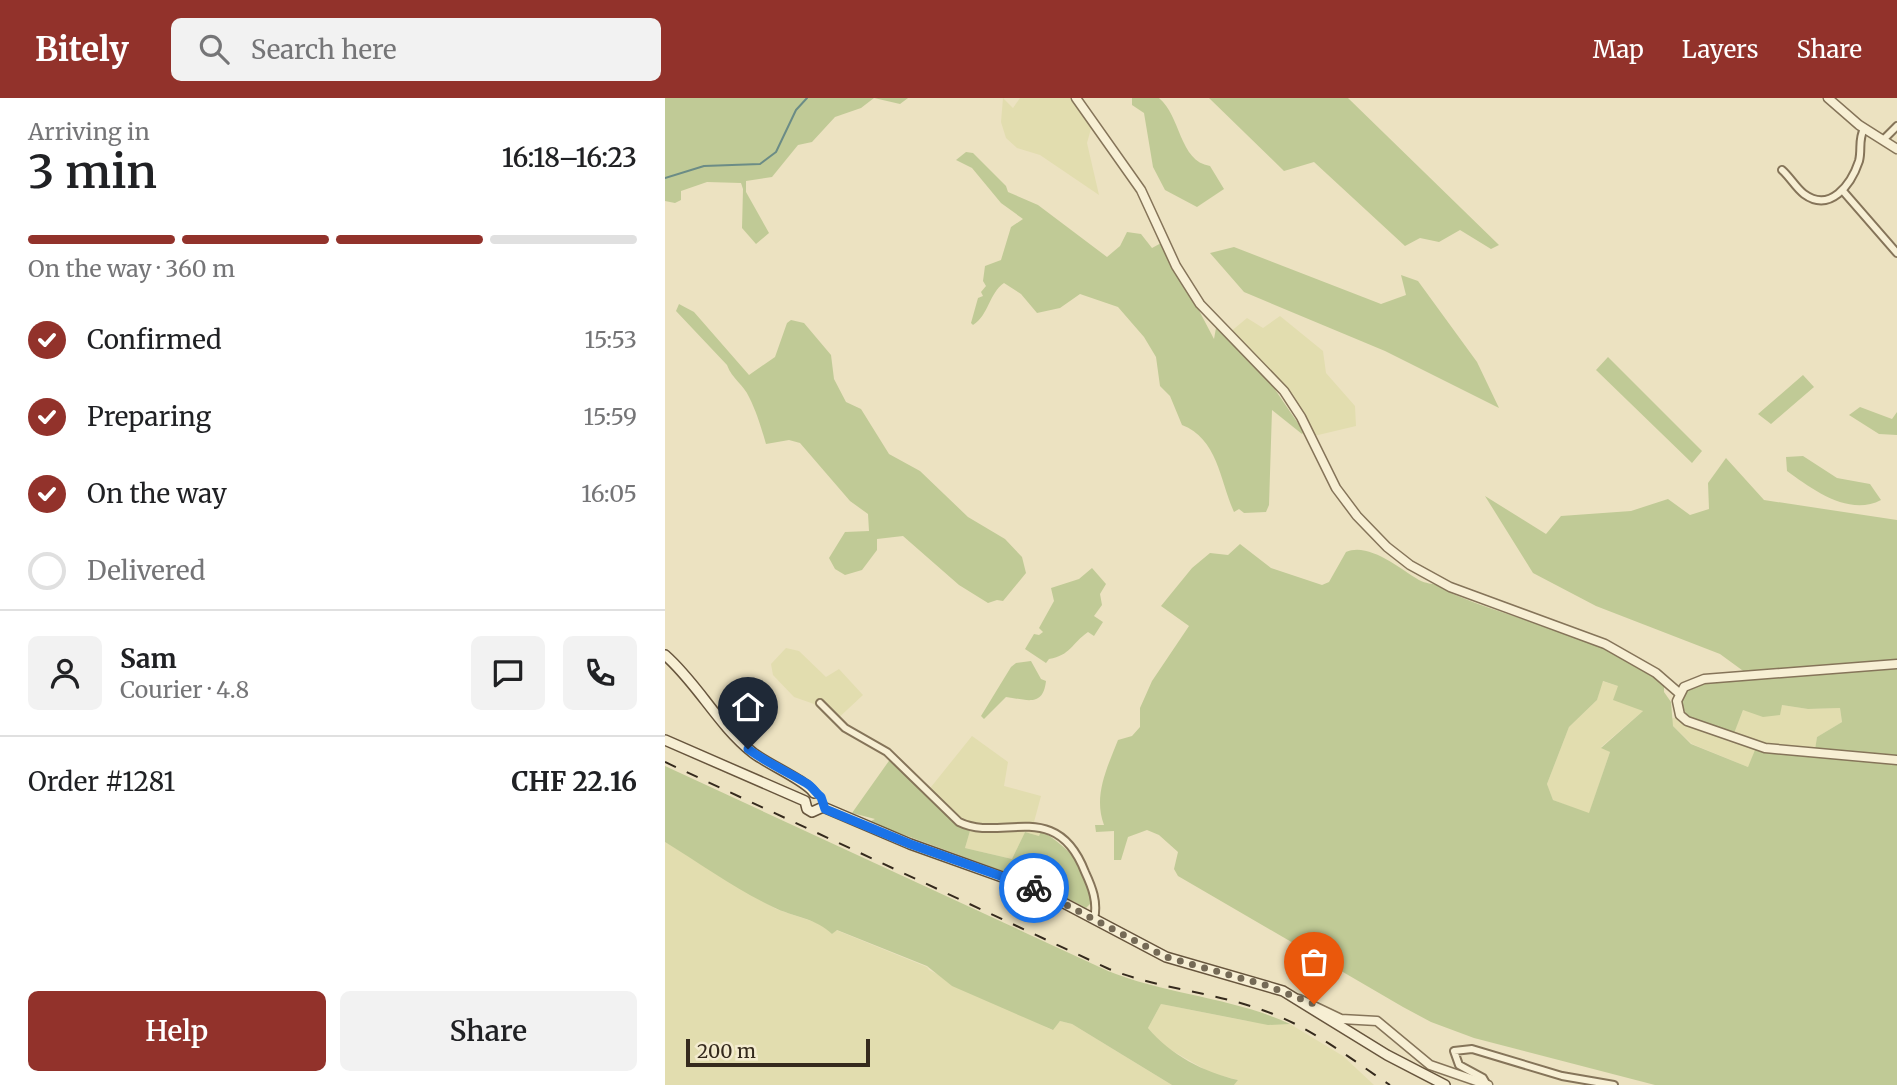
<!DOCTYPE html>
<html lang="en">
<head>
<meta charset="utf-8">
<style>
  body { margin:0; font-family:Merriweather,serif; background:#f2f2f2; color:#202124; height:100vh; display:flex; flex-direction:column; font-size:26px; white-space:nowrap }
  * { box-sizing:border-box; margin:0 }
  p { font-size:23px; color:#757577 }
  .icon { flex:none; width:38px; height:38px; fill:none; stroke:currentColor; stroke-width:2; stroke-linecap:round; stroke-linejoin:round }
  .map { position:relative; flex:1; overflow:hidden }
  .drawer { display:flex; flex-direction:column; background:#fff; width:665px }
  .drawer>* { flex:none }
  .scale { position:absolute; left:21px; bottom:18px; width:184px; box-sizing:border-box; padding-left:7px; border:4px solid #352a1d; border-top:0; font-size:19px; line-height:24px; white-space:nowrap; color:#352a1d; -webkit-text-stroke:5px #f4ecd0; paint-order:stroke }
  .pin { position:absolute; display:grid; place-items:center; width:60px; height:60px; color:#fff; margin:-72px -30px; border-radius:50% 50% 50% 0; rotate:-45deg; box-shadow:0 0 7px #0007 }
  .pin .icon { rotate:45deg }
  .courier { position:absolute; display:grid; place-items:center; width:70px; height:70px; margin:-35px; border:5px solid #1a73e8; border-radius:50%; background:#fff; color:#222; box-shadow:0 2px 9px #0007 }
  .overview em { font-style:normal; font-weight:600 }
  .overview div { display:flex; flex-direction:column-reverse }
  .overview { display:flex; align-items:center; justify-content:space-between; height:119px; padding:0 28px }
  h1 { font-size:46px; font-weight:600; line-height:52px }
  .bar { display:grid; grid-template-columns:repeat(4,1fr); gap:10px 7px; align-content:center; height:84px; padding:0 28px }
  .bar i { height:9px; border-radius:5px; background:#e0e0e0 }
  .bar .active { background:#92322b }
  .bar p { grid-column:span 4 }
  .line { display:flex; align-items:center; gap:18px; padding:0 28px; border-top:2px solid #e0e0e0 }
  .line div { flex:1 }
  .round { display:grid; place-items:center; flex:none; width:74px; height:74px; border-radius:10px; background:#f2f2f2 }
  ol { padding:0 28px; list-style:none }
  li { display:flex; align-items:center; gap:21px; height:77px }
  li p { margin-inline-start:auto }
  li .icon { padding:7px; border-radius:50%; background:#92322b; color:#fff; stroke-width:4 }
  li:last-child { color:#757577 }
  li i { width:38px; height:38px; border:4px solid #e0e0e0; border-radius:50% }
  .button { display:flex; gap:14px; margin-top:auto; padding:14px 28px }
  .button a { flex:1; height:80px; border-radius:10px; background:#92322b; color:#fff; font-size:28px; font-weight:600; line-height:80px; text-align:center }
  .button a+a { background:#f2f2f2; color:#202124 }
  header { display:flex; align-items:center; gap:42px; box-sizing:border-box; height:98px; padding:0 35px; background:#92322b; color:#fff }
  header strong { font-size:33px }
  nav { display:flex; gap:38px; margin-inline-start:auto; font-size:24px }
  .search { width:490px; height:63px; background:#f2f2f2; display:flex; align-items:center; gap:18px; box-sizing:border-box; padding:0 24px; border-radius:10px; color:#757577; font-size:26px }
  main { display:flex; flex:1; min-height:0 }
  .map>svg:first-child { display:block }
  .farmland { fill:#e2ddaf }
  .green { fill:#c0ca96; fill-rule:evenodd }
  .lines { fill:none; stroke-linecap:round; stroke-linejoin:round }
  .stream { stroke:#6b8c86; stroke-width:2 }
  .minor-casing { stroke:#857459; stroke-width:10 }
  .tertiary-casing { stroke:#857459; stroke-width:11 }
  .secondary-casing { stroke:#67553d; stroke-width:12 }
  .minor { stroke:#f7efd4; stroke-width:6 }
  .tertiary { stroke:#f7efd4; stroke-width:8 }
  .secondary { stroke:#f7efd4; stroke-width:9 }
  .rail { stroke:#352a1d; stroke-width:2; stroke-dasharray:12 12; stroke-linecap:butt }
  .done { stroke:#756a56; stroke-width:7; stroke-dasharray:0 12.6 }
  .route { stroke:#1a73e8; stroke-width:9 }
</style>
</head>
<body>
<header>
<strong>Bitely</strong>
<div class="search"><svg class="icon" aria-label="search" viewBox="0 0 24 24"><circle cx="10" cy="10" r="6"/><path d="M15 15l6 6"/></svg>Search here</div>
<nav><a>Map</a><a>Layers</a><a>Share</a></nav>
</header>
<main>
<section class="drawer">
<div class="overview"><div><h1>3 min</h1><p>Arriving in</p></div><em>16:18–16:23</em></div>
<div class="bar"><i class="active"></i><i class="active"></i><i class="active"></i><i></i><p>On the way · 360 m</p></div>
<ol>
<li><svg class="icon" aria-label="check" viewBox="0 0 24 24"><path d="M5 12l5 5 9-10"/></svg>Confirmed<p>15:53</p></li>
<li><svg class="icon" aria-label="check" viewBox="0 0 24 24"><path d="M5 12l5 5 9-10"/></svg>Preparing<p>15:59</p></li>
<li><svg class="icon" aria-label="check" viewBox="0 0 24 24"><path d="M5 12l5 5 9-10"/></svg>On the way<p>16:05</p></li>
<li><i></i>Delivered</li>
</ol>
<div class="line" style="height:126px"><a class="round"><svg class="icon" aria-label="person" viewBox="0 0 24 24"><circle cx="12" cy="8" r="4"/><path d="M4 21q1-7 8-7t8 7"/></svg></a><div><b>Sam</b><p>Courier · 4.8</p></div><a class="round"><svg class="icon" aria-label="chat" viewBox="0 0 24 24"><path d="M4 5h16v11H9l-5 4z"/></svg></a><a class="round"><svg class="icon" aria-label="phone" viewBox="0 0 24 24"><path d="M5 4h4l2 5-3 2q2 4 5 5l2-3 5 2v4C11 20 4 13 5 4z"/></svg></a></div>
<div class="line" style="height:91px"><div>Order #1281</div><b>CHF 22.16</b></div>
<div class="button"><a>Help</a><a>Share</a></div>
</section>
<div class="map">
<svg width="1232" height="987" viewBox="0 0 1232 987">
  <rect width="100%" height="100%" fill="#ece2c1"/>
  <path class="farmland" d="M338,0l10,10 7,-10h52l20,27 -5,18 12,52 -59,-40 -23,-7 -11,-10 -5,-16z
    M615,218l43,35 3,22 29,33 1,20 -42,10 -37,-59 -48,-44 18,-15 16,10z
    M121,550l13,3 27,26 13,-8 24,26 -30,28 -19,-19 -20,-7 -21,-22 -2,-11z
    M937,583l16,5 25,25 -42,36 9,5 -21,62 -36,-14 -6,-16 22,-57 28,-27z
    M1117,607l26,4 32,-1 2,14 -25,15 -2,14 -55,-7 -12,23 -56,-23 -19,-18 -2,-7 5,-2 54,25 13,-32 24,4z
    M307,638l36,26 -4,24 37,10 -7,26 9,5 -4,9 -14,-4 -13,27 -47,-11 5,-17 -14,-7 -29,-32z
    M0,744l111,67 47,16 9,9 4,-4 91,37 2,3 123,60 8,-9 12,3 100,61h-507z
    M496,906l86,17 43,3 53,32 31,29h-140l4,-5 -27,-7 -47,-27 -16,-18z"/>
  <path class="green" d="M0,0h243l-8,6 -26,-6 -13,10 -26,9 -23,25 -14,3 -26,32 -26,4v11l23,41 -13,11 -14,-16 1,-39 -2,-6 -34,-1 -26,9v9l-6,3 -10,-2z
    M494,0c22,18 20,63 51,68l14,23 -27,18 -32,-17 -12,-23 -9,-54 -12,-8v-7z
    M544,0h139l151,147 -8,4 -31,-19 -21,12 -19,-4 -15,8 -91,-84 -30,9z
    M301,54l7,1 33,33 2,6 30,13 69,52 13,-11 7,-14 14,2 11,14 11,-6 51,97 2,-11 45,41 43,63 -2,2 -30,-24 -3,95 -3,7 -22,1 -5,-4 -5,3c-14,-31 -16,-73 -52,-87l-12,-29 -10,-10 -4,-29 -12,-20 -26,-30 -38,-13 -20,14 -23,5 -16,-19 -17,-11c-15,10 -15,32 -31,42l-2,-2 7,-25 5,-2 -2,-4 5,-6 -3,-5 2,-15 16,-6 10,-33 12,-8 -22,-16 -29,-35 -16,-8z
    M569,149l147,57 25,-9 -5,-20 17,6 59,81 22,46 -114,-57 -141,-59 -34,-39z
    M14,206l15,8 55,63 26,-18 12,-34 4,-3 13,3 27,32 3,24 12,23 15,7 28,45 31,17 48,46 37,22 17,18 4,16 -23,28 -6,-1 -9,3 -29,-18 -56,-49 -26,3v11l-15,20 -17,5 -10,-6 -6,-11 16,-26 24,-1 -1,-17 -18,-13 -50,-58 -11,-3 -23,4c-5,-17 -9,-31 -17,-47 -5,-12 -17,-18 -22,-32l-51,-54z
    M943,259l94,94 -10,12 -96,-93z
    M1138,277l11,12 -43,37 -13,-10z
    M1195,309l32,12 5,-7v23l-18,-1 -30,-19z
    M1138,358l34,22 33,6 11,16c-32,17 -69,-11 -94,-29l-1,-14z
    M1061,360l38,42 133,20v141l-151,12 -26,-19 -124,-48 -63,-33 -48,-77 61,38 15,-18 70,-5 37,-12 22,16 19,-6 -1,-26z
    M575,446l31,24 51,17 7,-3 17,-30c23,-10 54,17 73,28 7,4 13,3 20,6 6,3 12,8 19,10 69,29 145,40 206,88v8l7,10 2,24 18,18 57,23 7,-17 59,6 3,-19 25,-15 -2,-14 -32,1 -26,-4 -2,10 -17,2 -20,-7 -10,26 -45,-19 -8,-15 6,-12 20,-8 191,-14v417h-242l-181,-47 -43,-16 -28,-15 -225,-131 -4,-7 4,-17 -19,-17 -12,-5 -19,7 -7,23h-7v-29l-18,1 -1,-7h9c-11,-29 3,-57 14,-85l14,-4 8,-9v-19l12,-27 37,-55 -28,-20 31,-38 18,-15 18,2zM938,583l15,5 -5,14 30,11 -42,37 9,4 -21,61 -36,-13 -6,-16 22,-57 28,-27z
    M427,470l14,16 -6,10 2,11 -8,11 9,6 -9,14 -6,-4c-17,12 -17,23 -39,27l-3,4 -21,-14 9,-15 5,1 4,-3 -4,-4 15,-27 -3,-13 28,-9z
    M366,563l10,18 5,2c-3,26 -18,19 -40,16l-22,22 -3,-3 30,-49 5,-4z
    M226,660l65,66 14,7 -5,17 47,11 13,-27 14,4 2,-5c23,12 57,45 49,73l-4,4 -42,-22 -175,-64 6,-3 -23,-6z
    M0,668l443,205c59,24 124,26 182,53l-22,1 -107,-21 -13,24c23,27 55,44 90,52l-4,5h-62l-100,-61 -12,-3 -7,9 -101,-44 -25,-20 -90,-36 -5,4c-16,-16 -39,-17 -59,-27 -38,-18 -72,-43 -108,-65z"/>
  <g class="lines">
    <path class="stream" d="M0,80l39,-12 56,-2 16,-12 20,-42 11,-12"/>
    <g class="minor-casing">
      <path id="minor" d="M1218,42l14,-14
        M1117,72c8,7 14,18 22,24 26,19 47,-9 55,-33 3,-12 -1,-21 5,-32
        M1178,93l54,62
        M155,605l25,25 42,24 72,70c42,21 97,-25 126,50 7,15 13,30 9,47
        M822,987l-4,-7 -24,-13 -5,-14 18,-2 90,27 52,9"/>
    </g>
    <g class="tertiary-casing">
      <path id="tertiary" d="M411,0l65,92 35,76 24,38 84,87 17,26 35,71 21,28 30,31 23,18 40,22 155,57 51,29 23,20
        M1163,0l31,27 38,24
        M1232,566l-193,15 -20,8 -7,14 3,14 7,6 78,27 132,12
        M634,901l42,20 36,2 53,44 58,20"/>
    </g>
    <g class="secondary-casing">
      <path id="secondary" d="M0,557c33,29 53,70 87,97 15,12 55,29 62,41
        M0,642l140,61
        M140,703l2,8 5,3 11,-5
        M158,709l87,37 131,47 125,66 117,34 104,64 58,30"/>
    </g>
    <use href="#minor" class="minor"/>
    <use href="#tertiary" class="tertiary"/>
    <use href="#secondary" class="secondary"/>
    <path class="rail" d="M0,664l444,207c50,20 105,23 156,42 46,16 84,47 125,74"/>
  </g>
  <g class="lines">
    <path class="done" d="M369,790l132,69 99,28 49,19"/>
    <path class="route" d="M83,651c19,14 38,22 58,34 6,3 9,9 15,14l4,12 85,35 124,44"/>
  </g>
</svg>
<div class="scale">200 m</div>
<div class="pin" style="left:649px;top:906px;background:#ea580c"><svg class="icon" aria-label="bag" viewBox="0 0 24 24"><path d="M5 8h14l-1 12H6zM9 8a3 3 0 0 1 6 0"/></svg></div>
<div class="pin" style="left:83px;top:651px;background:#1f2937"><svg class="icon" aria-label="home" viewBox="0 0 24 24"><path d="M3 11l9-7 9 7M6 9v11h12V9"/></svg></div>
<div class="courier" style="left:369px;top:790px"><svg class="icon" aria-label="bike" viewBox="0 0 24 24"><circle cx="6" cy="16" r="4"/><circle cx="18" cy="16" r="4"/><path d="M6 16l4-8h5l3 8M10 8l3 8H6M13 5h3"/></svg></div>
</div>
</main>
</body>
</html>
